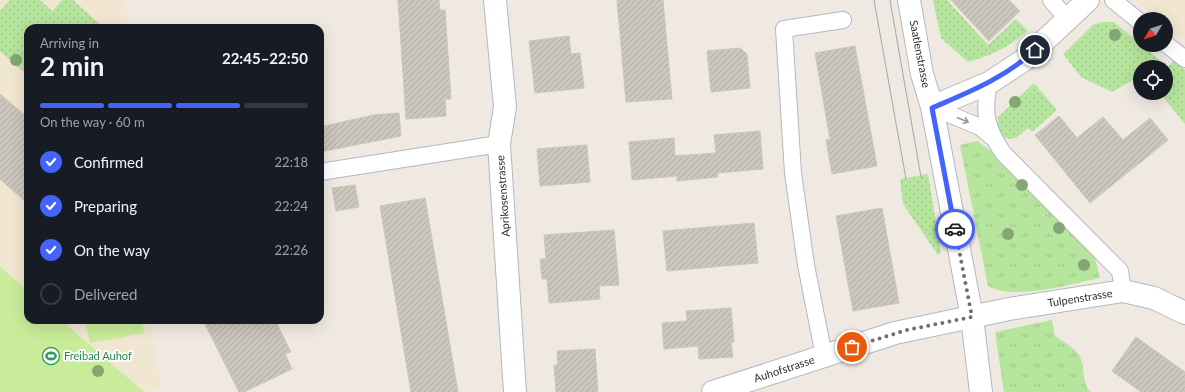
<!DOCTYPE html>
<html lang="en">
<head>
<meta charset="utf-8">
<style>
  body { margin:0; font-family:Lato,sans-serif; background:#242831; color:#f1f3f6; height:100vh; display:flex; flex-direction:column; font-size:15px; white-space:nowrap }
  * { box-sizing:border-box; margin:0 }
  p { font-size:13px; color:#9ea1a6 }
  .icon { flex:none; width:22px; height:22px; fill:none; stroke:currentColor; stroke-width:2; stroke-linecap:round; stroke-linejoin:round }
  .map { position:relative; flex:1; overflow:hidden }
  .details { position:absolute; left:24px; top:24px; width:300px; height:300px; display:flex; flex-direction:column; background:#171b24; border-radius:12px; box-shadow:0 4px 16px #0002 }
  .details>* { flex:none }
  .needle { width:26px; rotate:231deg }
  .tools { position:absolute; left:1133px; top:12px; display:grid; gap:8px }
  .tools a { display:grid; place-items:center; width:40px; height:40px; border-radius:50%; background:#171b24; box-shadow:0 4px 16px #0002; font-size:20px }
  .pin { position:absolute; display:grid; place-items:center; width:34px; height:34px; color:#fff; margin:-17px; border:2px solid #fff; border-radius:50%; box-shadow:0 1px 4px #0007 }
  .courier { position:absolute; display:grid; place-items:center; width:40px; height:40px; margin:-20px; border:3px solid #4264fb; border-radius:50%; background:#fff; color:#222; box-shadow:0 1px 5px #0007 }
  .summary em { font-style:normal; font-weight:700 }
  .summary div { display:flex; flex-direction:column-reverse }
  .summary { display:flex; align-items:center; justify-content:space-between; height:68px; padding:0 16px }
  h1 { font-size:26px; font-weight:700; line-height:30px }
  .bar { display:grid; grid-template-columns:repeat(4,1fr); gap:6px 4px; align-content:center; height:48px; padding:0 16px }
  .bar i { height:5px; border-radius:3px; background:#363941 }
  .bar .current { background:#4264fb }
  .bar p { grid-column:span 4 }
  ol { padding:0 16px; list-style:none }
  li { display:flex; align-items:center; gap:12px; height:44px }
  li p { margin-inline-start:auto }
  li .icon { padding:4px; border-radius:50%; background:#4264fb; color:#fff; stroke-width:4 }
  li:last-child { color:#9ea1a6 }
  li i { width:22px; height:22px; border:2px solid #363941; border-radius:50% }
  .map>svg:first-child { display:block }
  .education { fill:#f0e6d1 }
  .grass { fill:url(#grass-tufts) }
  .garden { fill:url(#garden-dots) }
  .pitch { fill:#c9ec9a }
  .building { fill:url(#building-hatch); stroke:#cbc5ba }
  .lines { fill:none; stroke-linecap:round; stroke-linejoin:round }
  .service-casing { stroke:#b4b7c1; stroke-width:18 }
  .minor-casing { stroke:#b4b7c1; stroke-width:24 }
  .service { stroke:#fff; stroke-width:16 }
  .minor { stroke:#fff; stroke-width:22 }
  .tram { stroke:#a3a6b8; stroke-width:1 }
  .tree { fill:#84a574 }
  .oneway { stroke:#969696 }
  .done { stroke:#726f6d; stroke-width:4; stroke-dasharray:0 7.2 }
  .route { stroke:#4264fb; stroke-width:5 }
  .labels { text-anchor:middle; stroke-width:3.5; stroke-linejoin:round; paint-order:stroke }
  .street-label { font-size:11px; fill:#2e2e2e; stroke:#fff }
  .leisure-label { font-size:11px; fill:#27864d; stroke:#fff; text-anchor:start }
</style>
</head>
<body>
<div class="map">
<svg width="1185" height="392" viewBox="0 0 1185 392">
  <defs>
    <pattern id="grass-tufts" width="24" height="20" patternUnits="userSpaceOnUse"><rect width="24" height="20" fill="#b6e59e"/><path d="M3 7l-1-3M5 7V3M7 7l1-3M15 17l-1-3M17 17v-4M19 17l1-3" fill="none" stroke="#9dc588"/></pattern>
    <pattern id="garden-dots" width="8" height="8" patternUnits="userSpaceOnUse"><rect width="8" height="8" fill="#b6e59e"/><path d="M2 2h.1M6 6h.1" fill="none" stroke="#9dc588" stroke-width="1.8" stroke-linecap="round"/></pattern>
    <pattern id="building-hatch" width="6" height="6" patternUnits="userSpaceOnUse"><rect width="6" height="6" fill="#cbc7bf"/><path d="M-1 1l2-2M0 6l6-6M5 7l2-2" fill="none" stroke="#afaba4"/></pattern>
  </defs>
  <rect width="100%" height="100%" fill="#efe9e1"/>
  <path class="education" d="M0,0h126l1,28h-99v263l-28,-24z
    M1135,0h50v41l-19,-15v-7h-8z
    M61,320h88l13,69 -18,3z"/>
  <path class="grass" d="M977,141l22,16 71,72 9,12 16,17 5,20c-28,6 -88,23 -112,8l-28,-141z
    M1052,320l3,16c8,5 23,14 26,23 4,11 1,25 10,33h-87l-9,-60z"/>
  <path class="garden" d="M10,0h30l12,11 10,-11h11l31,28h-76v42l-3,3 -25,-22v-40z
    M933,0h14l41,45 28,-26 12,12c-21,17 -33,23 -60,31l-27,-24z
    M1103,22h11l54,45 6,-7 11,10v54l-25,-31h6v-26h-26v9l-28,16 -31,-15 -18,-23 31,-30z
    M1034,83l23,27 -25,22 -4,-4c-4,3 -8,8 -13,10 -14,5 -18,-11 -17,-21z
    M928,174l13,79 -3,2 -35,-51 -3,-25z"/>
  <path class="pitch" d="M0,267l28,24v29h33l83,72h-144z
    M85,320h57l2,13 -54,10z"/>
  <path class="building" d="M398,0h41l1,10h5l6,89h-6l1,17 -40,3z
    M617,0h46l9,99 -46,3z
    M951,0h58l11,11 -31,30z
    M569,36l2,18 9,-1 4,35 -49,5 -6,-52z
    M855,46l22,120 -45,8 -6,-34 4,-1 -15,-86z
    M740,48l7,6 3,34 -39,4 -4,-41z
    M0,94l28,24v86l-28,-25z
    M399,113l2,23 -81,16v-25l53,-12z
    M1059,116l18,22 26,-21 20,23 27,-22 18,22 -78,63 -55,-68z
    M760,131l3,38 -46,4 1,4 -41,4v-5l-45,4 -3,-38 45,-4 1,18 41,-3 -2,-18z
    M587,145l3,37 -50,4 -3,-37z
    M355,185l4,22 -23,4 -4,-23z
    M425,198l33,194h-47l-31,-186z
    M882,208l17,95 -46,8 -17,-95z
    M754,223l4,40 -91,8 -4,-40z
    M614,230l5,55 -20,1 1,13 -51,4 -2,-24h-5l-2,-20h6l-2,-24z
    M731,308l3,34h-3l2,15 -34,2 -1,-13 -34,3 -2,-26 25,-2 -1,-10z
    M203,320h72l16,32 -6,2 7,15 -48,23h-5z
    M1136,337l49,35v20h-44l-29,-21z
    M595,349l3,43h-42l-2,-27h4l-1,-14z"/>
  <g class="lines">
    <g class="service-casing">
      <path id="service" d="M1051,0l17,20
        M1113,0l27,22
        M1166,44l19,15
        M989,83c-6,30 -3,45 14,70l117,118 3,20
        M932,107l48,20 12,10
        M320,172l179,-28
        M824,356l-18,-91 -13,-92 -9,-144 59,-9"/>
    </g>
    <g class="minor-casing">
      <path id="minor" d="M495,0l10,107 -6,37 16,248
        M909,0l13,74 10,33 40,210 9,75
        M932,107l57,-24 35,-23 64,-60
        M713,392l182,-59 114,-24 114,-18 31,7 31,15"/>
    </g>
    <use href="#service" class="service"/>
    <use href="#minor" class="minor"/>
    <path class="tram" d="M874,0l32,179
      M890,0l31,177"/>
  </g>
  <g class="tree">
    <circle cx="1115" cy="35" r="6"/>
    <circle cx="16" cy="60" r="6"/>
    <circle cx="1015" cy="102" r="6"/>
    <circle cx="1022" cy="185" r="6"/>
    <circle cx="1059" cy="228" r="6"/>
    <circle cx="1008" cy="234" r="6"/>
    <circle cx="1084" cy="265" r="6"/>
    <circle cx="98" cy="371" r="6"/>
  </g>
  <defs><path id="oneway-shaft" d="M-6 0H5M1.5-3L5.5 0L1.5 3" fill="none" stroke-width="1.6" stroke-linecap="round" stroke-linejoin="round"/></defs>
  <use class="oneway" href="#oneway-shaft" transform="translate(963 120) rotate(21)"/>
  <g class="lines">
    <path class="done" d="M852,347l55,-17 65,-13 -17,-88"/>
    <path class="route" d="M955,229l-23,-121c37,-16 73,-30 103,-58"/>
  </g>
  <defs>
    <g id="stadium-ring" transform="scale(0.9)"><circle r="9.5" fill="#fff" stroke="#2e9e5b" stroke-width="1.5"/><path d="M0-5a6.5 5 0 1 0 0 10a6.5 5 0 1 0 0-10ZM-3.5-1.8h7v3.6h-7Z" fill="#2e9e5b"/></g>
  </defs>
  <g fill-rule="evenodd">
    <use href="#stadium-ring" x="51" y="356"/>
  </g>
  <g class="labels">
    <g class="street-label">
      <text transform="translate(920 54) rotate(79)" y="4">Saatlenstrasse</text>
      <text transform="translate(503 196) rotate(-94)" y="4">Aprikosenstrasse</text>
      <text transform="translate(1080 298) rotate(-9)" y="4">Tulpenstrasse</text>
      <text transform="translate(784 369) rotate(-18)" y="4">Auhofstrasse</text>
    </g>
    <g class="leisure-label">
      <text x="64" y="360">Freibad Auhof</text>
    </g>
  </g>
</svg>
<div class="tools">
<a><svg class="needle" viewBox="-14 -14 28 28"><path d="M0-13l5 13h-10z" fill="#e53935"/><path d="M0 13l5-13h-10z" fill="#9ea1a6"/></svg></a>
<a><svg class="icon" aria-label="locate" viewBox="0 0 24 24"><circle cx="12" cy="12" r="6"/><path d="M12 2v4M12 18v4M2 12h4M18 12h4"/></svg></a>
</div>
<div class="pin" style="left:852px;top:347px;background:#ea580c"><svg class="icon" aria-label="bag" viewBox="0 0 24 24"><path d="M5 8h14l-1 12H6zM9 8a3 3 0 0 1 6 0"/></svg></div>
<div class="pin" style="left:1035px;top:50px;background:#1f2937"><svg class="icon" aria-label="home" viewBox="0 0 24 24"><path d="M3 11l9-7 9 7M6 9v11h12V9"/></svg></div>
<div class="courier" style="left:955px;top:229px"><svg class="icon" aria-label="car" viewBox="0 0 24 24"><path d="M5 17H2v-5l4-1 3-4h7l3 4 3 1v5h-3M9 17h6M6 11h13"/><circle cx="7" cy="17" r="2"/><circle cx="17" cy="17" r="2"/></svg></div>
<section class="details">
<div class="summary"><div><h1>2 min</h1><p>Arriving in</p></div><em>22:45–22:50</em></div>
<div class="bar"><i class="current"></i><i class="current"></i><i class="current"></i><i></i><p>On the way · 60 m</p></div>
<ol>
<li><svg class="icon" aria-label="check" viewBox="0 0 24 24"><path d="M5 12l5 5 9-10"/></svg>Confirmed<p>22:18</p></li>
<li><svg class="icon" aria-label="check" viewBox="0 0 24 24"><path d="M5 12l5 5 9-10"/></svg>Preparing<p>22:24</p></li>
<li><svg class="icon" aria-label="check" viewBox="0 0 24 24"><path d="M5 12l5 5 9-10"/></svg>On the way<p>22:26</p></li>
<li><i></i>Delivered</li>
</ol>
</section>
</div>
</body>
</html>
